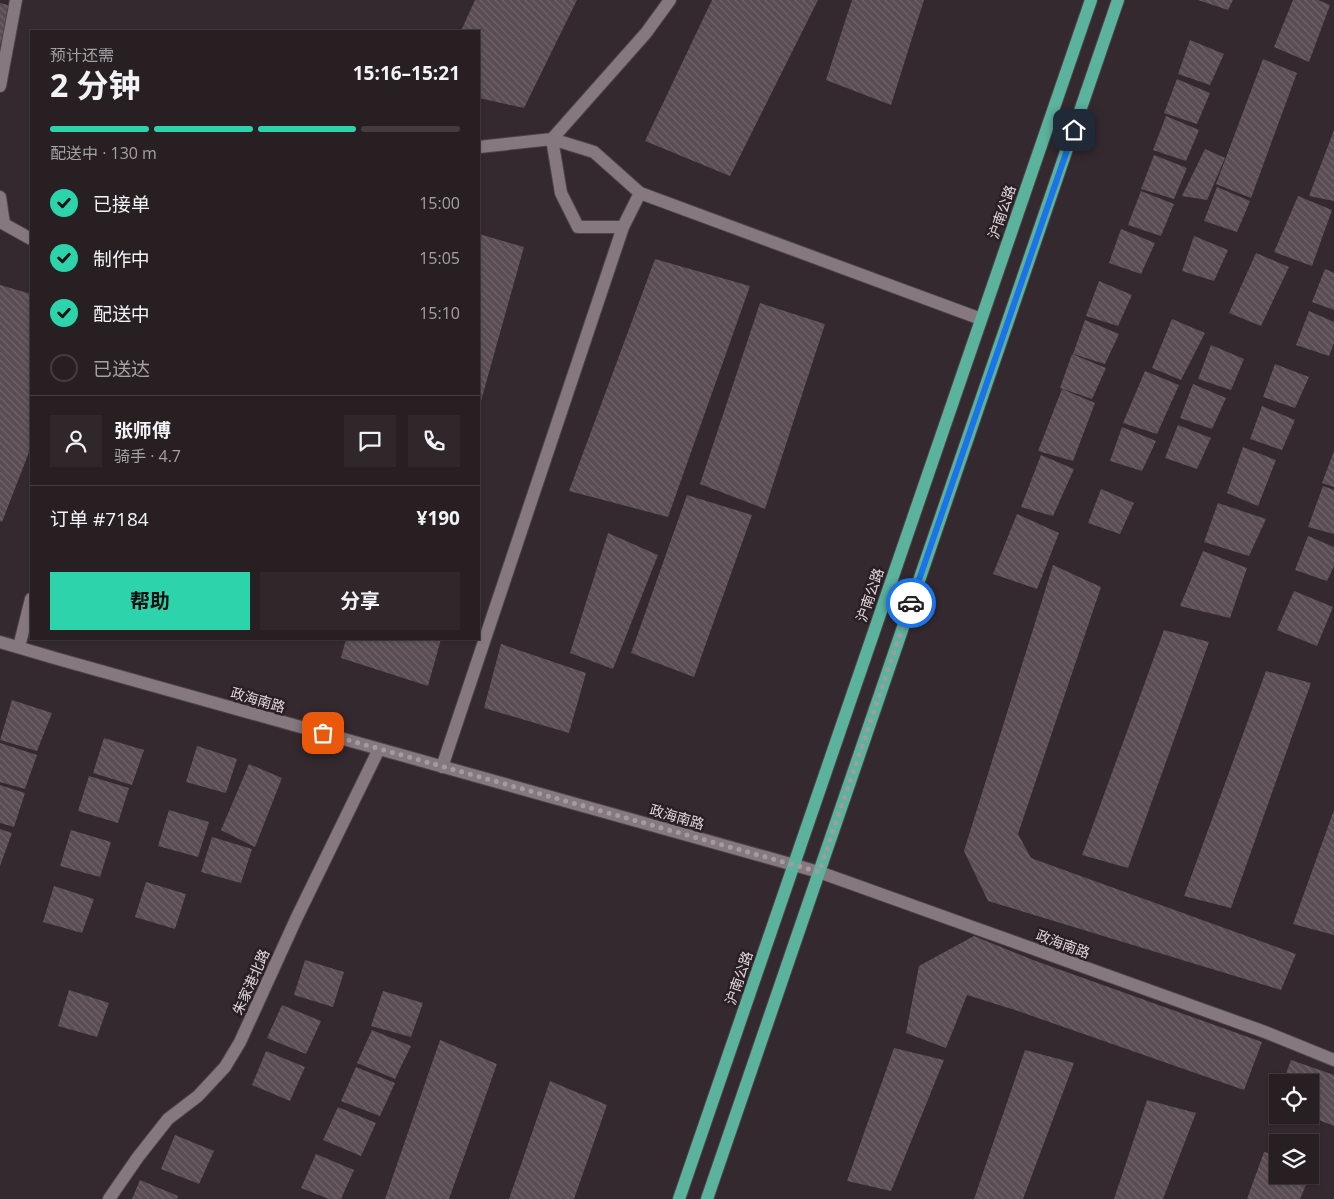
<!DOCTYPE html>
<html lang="zh">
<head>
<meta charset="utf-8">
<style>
  body { margin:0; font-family:"Open Sans","Noto Sans SC",sans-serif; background:#2f272a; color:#f1f3f6; height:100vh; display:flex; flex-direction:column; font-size:19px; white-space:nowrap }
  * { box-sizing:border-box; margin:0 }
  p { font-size:16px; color:#a4a2a5 }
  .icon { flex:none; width:28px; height:28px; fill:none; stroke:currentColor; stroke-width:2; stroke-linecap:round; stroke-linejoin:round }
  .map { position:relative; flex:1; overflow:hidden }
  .details { position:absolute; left:30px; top:30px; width:450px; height:610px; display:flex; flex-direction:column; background:#271f22; border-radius:0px; box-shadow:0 1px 4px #0004,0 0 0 1px #433d40 }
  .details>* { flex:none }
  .controls { position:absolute; left:1269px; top:1074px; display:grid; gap:10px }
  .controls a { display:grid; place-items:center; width:50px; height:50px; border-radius:0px; background:#271f22; box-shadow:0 1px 4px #0004,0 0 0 1px #433d40; font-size:25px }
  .pin { position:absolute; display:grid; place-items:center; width:42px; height:42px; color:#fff; margin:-21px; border-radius:10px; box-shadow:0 2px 8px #0006 }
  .courier { position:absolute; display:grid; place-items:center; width:50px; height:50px; margin:-25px; border:4px solid #1a73e8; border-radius:50%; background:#fff; color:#222; box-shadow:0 1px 6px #0007 }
  .overview em { font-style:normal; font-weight:700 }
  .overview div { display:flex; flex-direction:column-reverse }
  .overview { display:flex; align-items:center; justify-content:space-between; height:85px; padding:0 20px }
  h1 { font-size:32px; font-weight:700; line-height:38px }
  .bar { display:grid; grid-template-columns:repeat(4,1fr); gap:8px 5px; align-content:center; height:60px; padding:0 20px }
  .bar i { height:6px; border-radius:4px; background:#433d40 }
  .bar .on { background:#2dd4ab }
  .bar p { grid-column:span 4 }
  .line { display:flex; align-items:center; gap:12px; padding:0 20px; border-top:1px solid #433d40 }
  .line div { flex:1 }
  .round { display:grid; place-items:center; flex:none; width:52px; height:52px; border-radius:0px; background:#2f272a }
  ol { padding:0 20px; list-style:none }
  li { display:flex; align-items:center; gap:15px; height:55px }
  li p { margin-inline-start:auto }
  li .icon { padding:5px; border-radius:50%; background:#2dd4ab; color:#111; stroke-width:4 }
  li:last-child { color:#a4a2a5 }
  li i { width:28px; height:28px; border:2px solid #433d40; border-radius:50% }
  .action { display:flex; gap:10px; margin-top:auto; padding:10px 20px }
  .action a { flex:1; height:58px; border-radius:0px; background:#2dd4ab; color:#111; font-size:20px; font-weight:700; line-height:58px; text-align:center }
  .action a+a { background:#2f272a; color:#f1f3f6 }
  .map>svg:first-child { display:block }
  .building { fill:url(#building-back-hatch) }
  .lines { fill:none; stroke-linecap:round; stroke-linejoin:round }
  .minor-casing { stroke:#4e4549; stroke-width:14 }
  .major-casing { stroke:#4e4549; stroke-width:14 }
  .minor { stroke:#86787f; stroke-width:12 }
  .major { stroke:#5bb39d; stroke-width:12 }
  .done { stroke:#a49b9f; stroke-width:5; stroke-dasharray:0 9 }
  .route { stroke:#1a73e8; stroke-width:6 }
  .labels { text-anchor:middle; stroke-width:5; stroke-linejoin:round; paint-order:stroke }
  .street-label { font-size:14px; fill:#e0d8dc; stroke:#2a1f24 }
</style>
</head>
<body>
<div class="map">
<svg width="1334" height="1199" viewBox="0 0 1334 1199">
  <defs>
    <pattern id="building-back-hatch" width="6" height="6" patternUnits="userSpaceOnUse" patternTransform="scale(1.25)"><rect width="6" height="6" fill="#594c52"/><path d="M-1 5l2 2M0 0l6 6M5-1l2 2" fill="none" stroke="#71656a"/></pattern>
  </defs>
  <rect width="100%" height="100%" fill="#34292e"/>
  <path class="building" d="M475,0h102l-53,108 -45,-10v-67h-18z
    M712,0h106l-88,176 -85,-35z
    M852,0h72l-33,105 -65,-25z
    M1198,0h35l-5,10z
    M1293,0h25l12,5 -21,57 -35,-15z
    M0,3l15,4 -15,38z
    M1190,40l34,14 -14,31 -32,-11z
    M1263,59l34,14 -46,125 -35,-14z
    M1177,79l33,14 -13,31 -33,-11z
    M1166,116l33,14 -13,31 -33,-11z
    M1334,130v71l-25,-5z
    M1205,149l20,9 -18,42 -25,-4z
    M1154,155l33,13 -13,31 -33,-10z
    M1217,187l33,14 -13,31 -33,-11z
    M1141,191l33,13 -13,32 -33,-11z
    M1298,196l34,14 -20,56 -38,-14z
    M1121,229l34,14 -14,31 -32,-11z
    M479,234l45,13 -45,161z
    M1194,236l34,14 -14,31 -32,-10z
    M1256,253l33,14 -28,59 -32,-13z
    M655,259l95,27 -82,231 -99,-26z
    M1325,269l9,4v37l-22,-8z
    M1099,281l33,14 -14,31 -32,-10z
    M0,285l31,9v153l-29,75 -2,-1z
    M760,303l65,21 -60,185 -65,-25z
    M1309,311l25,11v21l-5,13 -33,-11z
    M1172,319l33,14 -24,47 -29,-12z
    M1085,320l34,14 -14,30 -32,-10z
    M1211,345l33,14 -13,31 -33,-11z
    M1072,354l34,14 -14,31 -32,-11z
    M1275,364l34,13 -14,31 -32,-11z
    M1145,371l34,14 -22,49 -34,-11z
    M1193,384l33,14 -14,31 -32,-11z
    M1062,389l33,14 -22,58 -35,-10z
    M1262,406l33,14 -13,30 -32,-11z
    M1178,425l33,13 -14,31 -32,-11z
    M1122,427l34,14 -14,30 -32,-10z
    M1243,447l33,13 -18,46 -31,-13z
    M1334,451v36l-12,-4z
    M1041,455l33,14 -21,47 -32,-9z
    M1323,486l11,4v44l-26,-7z
    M1101,489l33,14 -14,31 -32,-11z
    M687,495l65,20 -58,162 -63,-24z
    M1218,503l48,16 -17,37 -45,-14z
    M1017,514l42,19 -22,56 -44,-15z
    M608,533l50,22 -45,114 -43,-16z
    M1308,536l26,11v19l-7,15 -32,-11z
    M1203,551l44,17 -17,50 -50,-12z
    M1053,565l48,22 -83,247 13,24 265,96 -15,36 -293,-89 -24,-50z
    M1294,591l39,16 -16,39 -40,-16z
    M1164,630l45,12 -81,226 -46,-13z
    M346,639h95l-13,47 -87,-28z
    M501,644l85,29 -17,60 -85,-25z
    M1266,671l45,12 -80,225 -47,-12z
    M12,700l40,13 -15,38 -37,-11z
    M104,738l40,12 -12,35 -39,-12z
    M0,743l37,12 -12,34 -25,-7z
    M197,746l40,13 -11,34 -40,-11z
    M249,764l33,14 -27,69 -34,-17z
    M89,776l40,12 -11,35 -40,-12z
    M0,785l25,8 -11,34 -14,-4z
    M169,810l40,12 -11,35 -40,-11z
    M1334,810v125l-41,-11z
    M0,829l12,4 -12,33z
    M71,830l40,12 -11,35 -40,-11z
    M212,837l40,12 -11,34 -40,-11z
    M146,882l40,12 -11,35 -40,-12z
    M54,886l40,13 -12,34 -39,-11z
    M974,936l59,24 229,82 -18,48 -229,-80 -48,-15 -21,53 -40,-15 13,-67z
    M305,960l39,12 -11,35 -39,-12z
    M69,990l40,13 -12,34 -39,-11z
    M383,991l40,12 -12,34 -40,-11z
    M282,1005l39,16 -15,33 -39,-16z
    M372,1030l39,16 -16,33 -38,-16z
    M440,1040l57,24 -48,135h-64z
    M894,1048l50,12 -53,131 -44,-10z
    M1025,1050l49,13 -51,136h-49z
    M266,1051l39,16 -15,34 -38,-16z
    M1291,1060l43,15v51l-28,-11h4v-33h-27z
    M356,1067l39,16 -15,33 -39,-15z
    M550,1081l57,24 -33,94h-65z
    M1147,1100l49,13 -33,86h-49z
    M338,1107l38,16 -15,33 -38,-16z
    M175,1135l39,16 -15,33 -38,-15z
    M1264,1152l14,3v20h32l-10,24h-53z
    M316,1154l38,16 -13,29h-12l-28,-11z
    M140,1180l38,16 -1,3h-45z"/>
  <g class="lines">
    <g class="minor-casing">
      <path id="minor" d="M0,86l16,-86
        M479,147l73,-8 94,-106 24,-33
        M640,193l-17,34h-45l-17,-34 -9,-54 42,13 46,41 341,126
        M0,197l4,27 27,15
        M0,642l58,17 761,213 446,160 69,28
        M19,647l12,-48
        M442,767l181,-540
        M109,1199l29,-42 30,-38 30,-23 27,-29 15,-25 57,-125 82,-168"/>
    </g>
    <g class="major-casing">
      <path id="major" d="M679,1199l412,-1199
        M707,1199l411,-1199"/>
    </g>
    <use href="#minor" class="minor"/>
    <use href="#major" class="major"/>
  </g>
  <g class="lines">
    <path class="done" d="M323,733l496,139 92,-269"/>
    <path class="route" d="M911,603l163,-473"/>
  </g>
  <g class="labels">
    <g class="street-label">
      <text transform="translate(1002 212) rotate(-71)" y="5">沪南公路</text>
      <text transform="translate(870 595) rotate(-71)" y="5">沪南公路</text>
      <text transform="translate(258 700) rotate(16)" y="5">政海南路</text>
      <text transform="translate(677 817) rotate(16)" y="5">政海南路</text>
      <text transform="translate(1063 944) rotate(20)" y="5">政海南路</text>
      <text transform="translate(739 978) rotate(-71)" y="5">沪南公路</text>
      <text transform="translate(251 982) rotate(-66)" y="5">朱家港北路</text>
    </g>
  </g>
</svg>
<div class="controls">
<a><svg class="icon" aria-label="locate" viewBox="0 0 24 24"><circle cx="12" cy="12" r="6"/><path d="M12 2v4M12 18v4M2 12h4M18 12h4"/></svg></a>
<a><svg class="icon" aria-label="layers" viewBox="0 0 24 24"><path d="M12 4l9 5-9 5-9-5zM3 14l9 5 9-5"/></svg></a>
</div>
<div class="pin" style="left:323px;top:733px;background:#ea580c"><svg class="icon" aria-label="bag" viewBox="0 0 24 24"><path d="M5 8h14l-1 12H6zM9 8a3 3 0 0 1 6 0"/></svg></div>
<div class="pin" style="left:1074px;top:130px;background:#1f2937"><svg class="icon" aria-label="home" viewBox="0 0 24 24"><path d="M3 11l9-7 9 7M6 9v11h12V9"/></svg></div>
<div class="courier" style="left:911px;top:603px"><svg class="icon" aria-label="car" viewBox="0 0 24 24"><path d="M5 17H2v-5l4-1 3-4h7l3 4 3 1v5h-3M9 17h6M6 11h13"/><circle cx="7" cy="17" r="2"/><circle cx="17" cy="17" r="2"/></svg></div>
<section class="details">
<div class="overview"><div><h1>2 分钟</h1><p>预计还需</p></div><em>15:16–15:21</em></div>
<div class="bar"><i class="on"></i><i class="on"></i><i class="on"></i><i></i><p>配送中 · 130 m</p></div>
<ol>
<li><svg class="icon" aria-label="check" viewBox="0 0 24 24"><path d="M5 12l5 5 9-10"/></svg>已接单<p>15:00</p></li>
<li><svg class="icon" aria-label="check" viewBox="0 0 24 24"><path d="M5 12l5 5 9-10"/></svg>制作中<p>15:05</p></li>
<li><svg class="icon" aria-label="check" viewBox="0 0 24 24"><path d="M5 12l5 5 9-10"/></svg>配送中<p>15:10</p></li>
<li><i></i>已送达</li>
</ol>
<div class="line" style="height:90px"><a class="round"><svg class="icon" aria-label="person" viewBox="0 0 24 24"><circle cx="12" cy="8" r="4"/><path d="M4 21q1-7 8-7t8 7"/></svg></a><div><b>张师傅</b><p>骑手 · 4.7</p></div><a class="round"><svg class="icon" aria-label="chat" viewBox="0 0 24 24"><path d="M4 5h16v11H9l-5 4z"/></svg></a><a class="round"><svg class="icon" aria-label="phone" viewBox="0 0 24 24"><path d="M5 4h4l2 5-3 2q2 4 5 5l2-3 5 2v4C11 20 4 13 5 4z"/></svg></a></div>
<div class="line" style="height:65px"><div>订单 #7184</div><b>¥190</b></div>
<div class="action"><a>帮助</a><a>分享</a></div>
</section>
</div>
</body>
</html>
